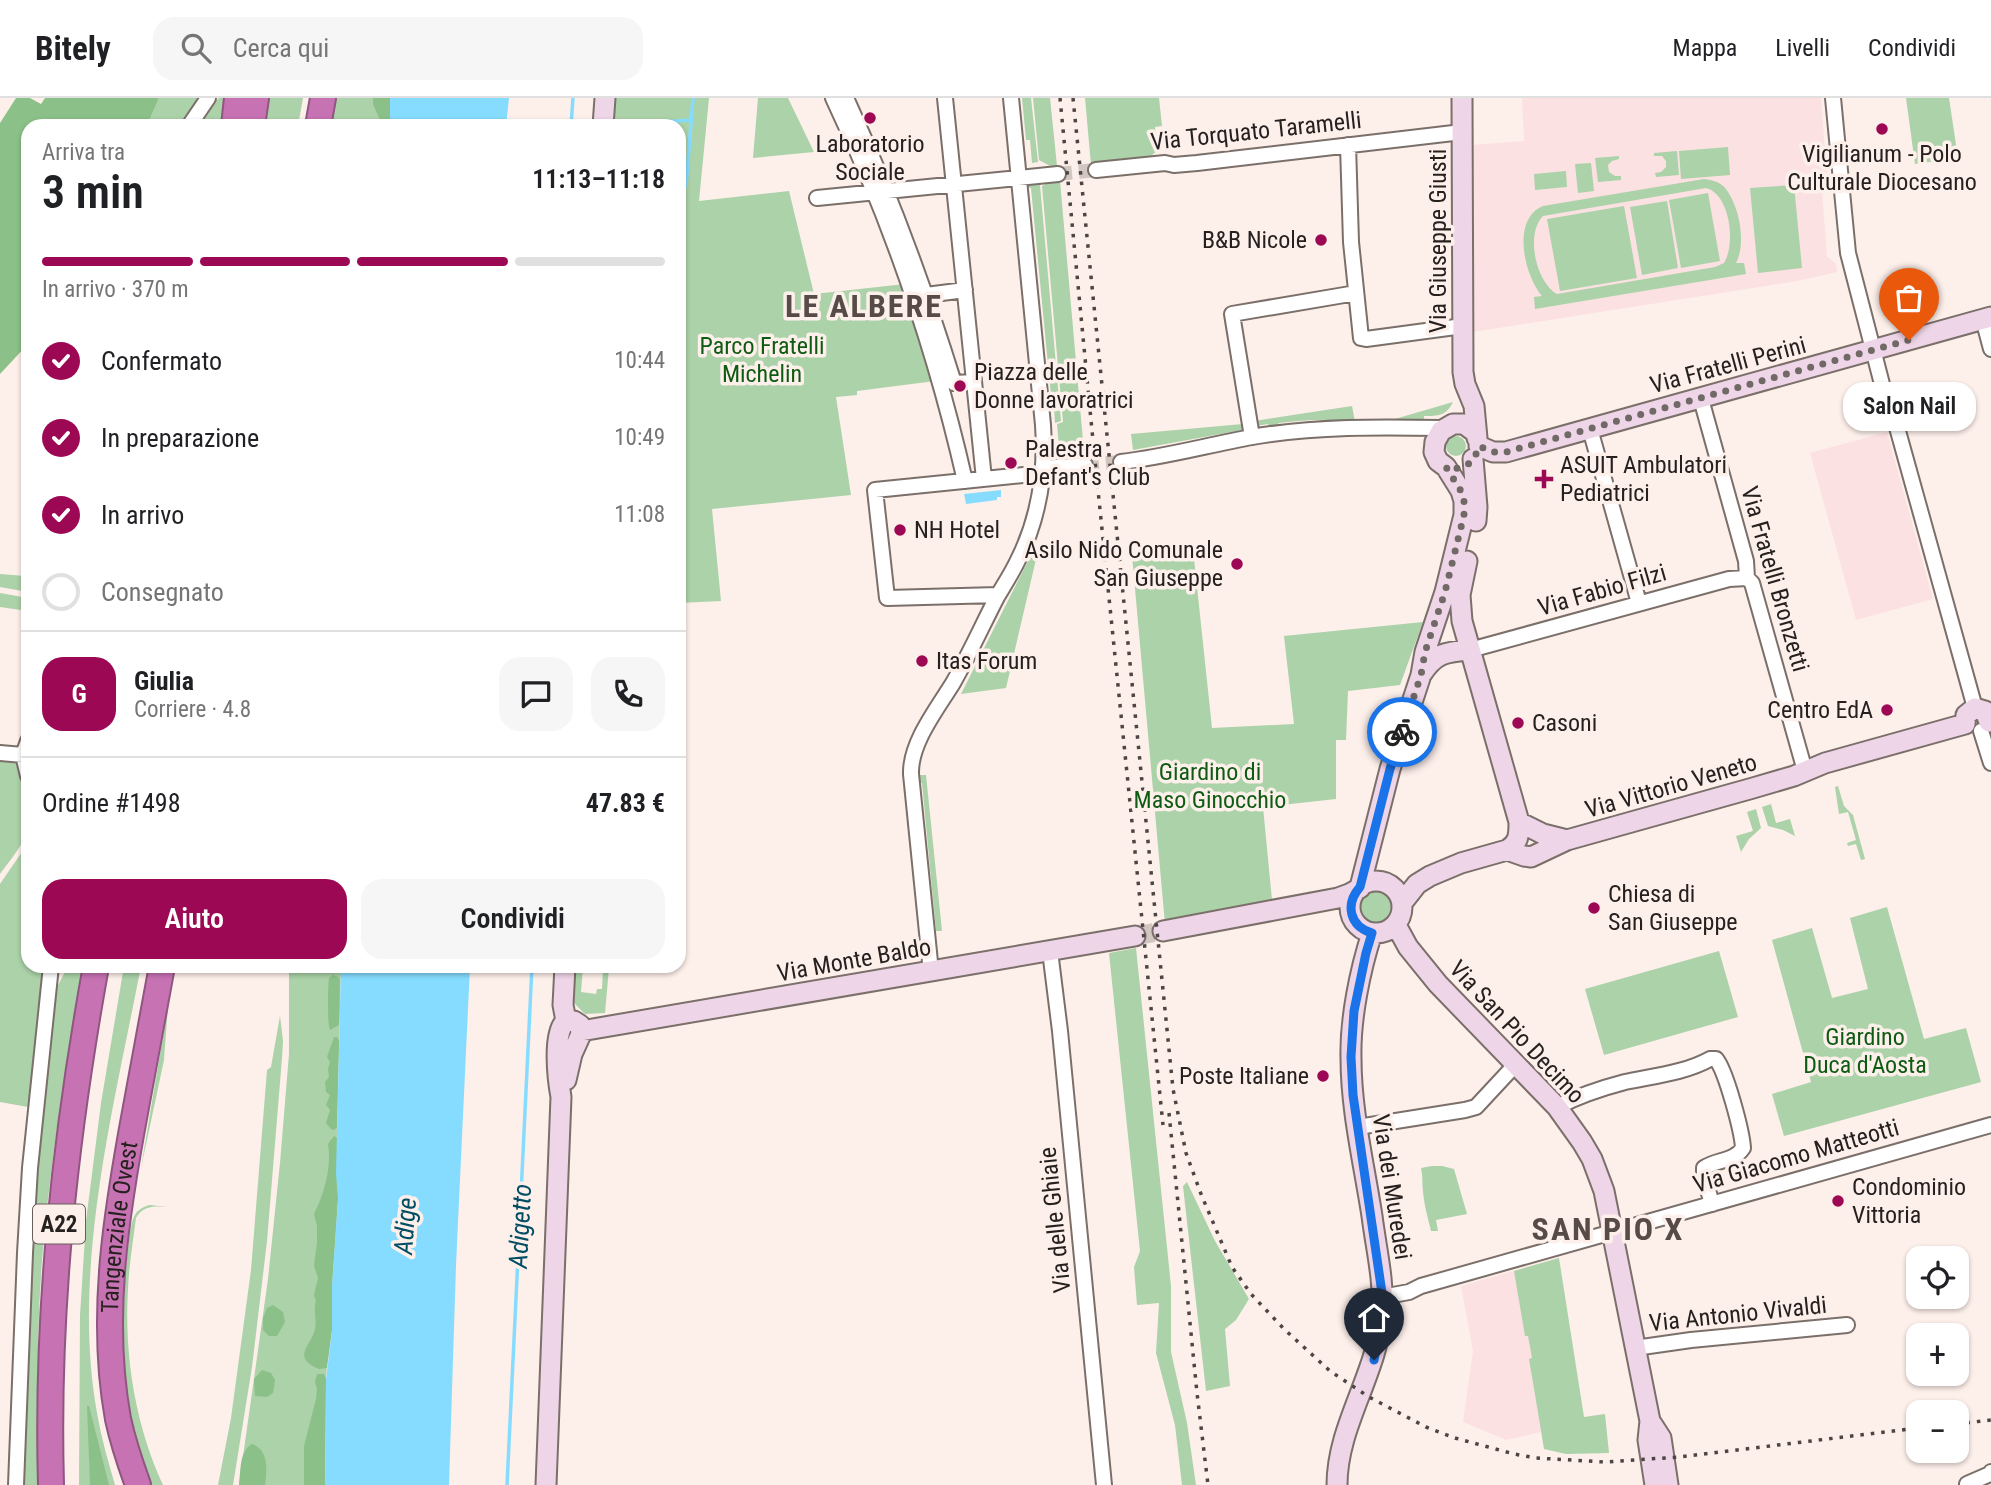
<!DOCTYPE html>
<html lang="it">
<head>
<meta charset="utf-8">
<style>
  body { margin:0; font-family:"Roboto Condensed",sans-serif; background:#f6f6f6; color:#202124; height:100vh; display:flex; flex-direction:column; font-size:26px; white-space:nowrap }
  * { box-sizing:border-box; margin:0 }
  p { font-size:23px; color:#757577 }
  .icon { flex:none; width:38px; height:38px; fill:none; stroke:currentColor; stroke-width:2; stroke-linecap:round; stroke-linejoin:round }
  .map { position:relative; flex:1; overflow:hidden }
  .details { position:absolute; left:21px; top:21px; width:665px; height:854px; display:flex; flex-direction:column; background:#fff; border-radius:21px; box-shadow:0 2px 5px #0004 }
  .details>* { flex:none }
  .fabs { position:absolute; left:1906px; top:1148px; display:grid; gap:14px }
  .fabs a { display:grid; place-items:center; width:63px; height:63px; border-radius:14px; background:#fff; box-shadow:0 2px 5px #0004; font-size:35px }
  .pin { position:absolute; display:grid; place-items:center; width:60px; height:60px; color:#fff; margin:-72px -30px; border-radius:50% 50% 50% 0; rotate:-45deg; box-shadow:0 0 7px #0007 }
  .pin .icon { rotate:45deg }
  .courier { position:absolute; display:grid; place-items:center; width:70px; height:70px; margin:-35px; border:5px solid #1a73e8; border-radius:50%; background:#fff; color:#222; box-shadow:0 2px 9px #0007 }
  .bubble { position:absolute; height:49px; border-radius:21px; background:#fff; box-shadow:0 2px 5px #0004; font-size:23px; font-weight:600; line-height:49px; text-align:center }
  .headline em { font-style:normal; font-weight:600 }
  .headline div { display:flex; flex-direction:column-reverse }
  .headline { display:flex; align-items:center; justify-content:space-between; height:119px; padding:0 21px }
  h1 { font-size:46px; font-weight:600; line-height:52px }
  .bar { display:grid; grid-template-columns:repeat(4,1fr); gap:10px 7px; align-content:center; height:84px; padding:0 21px }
  .bar i { height:9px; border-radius:5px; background:#e0e0e0 }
  .bar .selected { background:#9d0854 }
  .bar p { grid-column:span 4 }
  .line { display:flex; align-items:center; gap:18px; padding:0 21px; border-top:2px solid #e0e0e0 }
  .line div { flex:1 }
  .round { display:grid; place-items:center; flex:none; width:74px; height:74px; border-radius:21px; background:#f6f6f6 }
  ol { padding:0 21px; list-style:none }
  li { display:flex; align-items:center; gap:21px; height:77px }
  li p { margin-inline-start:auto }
  li .icon { padding:7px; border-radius:50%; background:#9d0854; color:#fff; stroke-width:4 }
  li:last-child { color:#757577 }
  li i { width:38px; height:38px; border:4px solid #e0e0e0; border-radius:50% }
  .action { display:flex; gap:14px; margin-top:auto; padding:14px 21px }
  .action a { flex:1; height:80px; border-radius:21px; background:#9d0854; color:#fff; font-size:28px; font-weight:600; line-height:80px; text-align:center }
  .action a+a { background:#f6f6f6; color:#202124 }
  header { display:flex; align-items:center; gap:42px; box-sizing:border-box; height:98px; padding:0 35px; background:#fff; border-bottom:2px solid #e0e0e0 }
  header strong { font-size:33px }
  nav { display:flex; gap:38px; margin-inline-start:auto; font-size:24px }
  .search { width:490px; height:63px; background:#f6f6f6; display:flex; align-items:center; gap:18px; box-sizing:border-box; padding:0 24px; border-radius:21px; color:#757577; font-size:26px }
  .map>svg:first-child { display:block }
  .education { fill:#fce1e2 }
  .green { fill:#abd2a8; fill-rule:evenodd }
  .forest { fill:#8bc189 }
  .water { fill:#86dcfe }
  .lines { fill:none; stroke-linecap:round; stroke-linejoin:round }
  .stream { stroke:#86dcfe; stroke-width:3.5 }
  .street-tunnel { stroke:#d2c6c1; stroke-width:14; stroke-dasharray:14 7; stroke-linecap:butt }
  .secondary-tunnel { stroke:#d2c6c1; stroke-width:19; stroke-dasharray:19 10; stroke-linecap:butt }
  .street-casing { stroke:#7b6f6a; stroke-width:18 }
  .secondary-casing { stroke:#7b6f6a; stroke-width:23 }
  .highway-casing { stroke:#8f567f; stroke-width:28 }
  .street { stroke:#fff; stroke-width:14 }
  .secondary { stroke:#eed5e8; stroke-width:19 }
  .highway { stroke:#c772b3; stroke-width:24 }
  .rail { stroke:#4c4543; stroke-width:3.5; stroke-dasharray:3.5 7; stroke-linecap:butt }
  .done { stroke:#716966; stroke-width:7; stroke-dasharray:0 12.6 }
  .route { stroke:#1a73e8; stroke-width:9 }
  .poi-dot { fill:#9d0854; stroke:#fdefea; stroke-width:2.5 }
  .labels { text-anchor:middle; stroke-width:7; stroke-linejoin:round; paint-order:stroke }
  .shield { fill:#fdefea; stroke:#665f5c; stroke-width:2 }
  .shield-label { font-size:23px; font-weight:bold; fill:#26211f }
  .street-label { font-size:24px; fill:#26211f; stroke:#fdefea }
  .poi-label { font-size:24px; fill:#26211f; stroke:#fdefea; text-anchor:start }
  .park-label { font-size:24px; fill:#0e5b13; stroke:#fdefea }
  .water-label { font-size:26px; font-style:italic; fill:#004d64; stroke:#fdefea }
  .district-label { font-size:32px; font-weight:bold; letter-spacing:2px; fill:#574b47; stroke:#fdefea }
</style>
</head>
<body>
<header>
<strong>Bitely</strong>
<div class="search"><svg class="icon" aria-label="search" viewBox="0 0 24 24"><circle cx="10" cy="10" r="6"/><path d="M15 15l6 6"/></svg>Cerca qui</div>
<nav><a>Mappa</a><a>Livelli</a><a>Condividi</a></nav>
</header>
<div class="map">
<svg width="1991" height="1387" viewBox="0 0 1991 1387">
  <rect width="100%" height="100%" fill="#fdefea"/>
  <path class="education" d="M1522,0h299l7,92h-6l5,66 9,8 1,8 -40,9 -324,51 -1,-187 52,-4z
    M1887,334l46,167 -77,21 -46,-167z
    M1559,1160l-28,113 10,61 -35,8 -43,-18 10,-71 -12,-65z"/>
  <path class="green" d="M159,0h40l-15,28h-37z
    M219,0h6l-3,28h-26l7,-13z
    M268,0h35l-5,28h-34z
    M329,0h61v28h-66z
    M613,0h96l-10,103 90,-10 25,103 91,-10 30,97 -78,10v4l-21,2 15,98 -139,14 9,92 -42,2v-477h-68z
    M758,0h30l26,54 -61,6z
    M1022,0h9l7,64 -6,1 -2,-23h-4z
    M1033,0h17l7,68h-7l-11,-6z
    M1085,0h74l3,28 -7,1 2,24 -11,9 -55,5z
    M1906,0h43l9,60 -43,6z
    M1728,49l2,28 -49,4 -2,-28z
    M1677,53l2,24 -23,2 -1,-4 6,-1 5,-5v-6l-4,-5h-8v-3z
    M1619,58v3l-7,2 -4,4 1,7 6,4h6v4l-23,2 -3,-24z
    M1591,65l3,28 -16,2 -3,-29z
    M1566,73l1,16 -32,3 -1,-16z
    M1050,81l-10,6 21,236 -6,2 -1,-16 -2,-1 -21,-218h-4l1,-5z
    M1704,81c10,1 19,4 24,13 12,18 18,52 8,71h8l2,11 -211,35 -1,-12 8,-1c-18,-21 -31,-77 1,-90zM1706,90c24,6 30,56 18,75l-9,4 -158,27c-21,-12 -32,-60 -14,-78z
    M1051,83h9l24,271 -17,1 -8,-7 -2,-22 6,-2 -21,-236z
    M1794,87l8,83 -44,5 -8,-85z
    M1708,95l12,68 -39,7 -12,-68z
    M1667,103l11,67 -36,7 -12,-68z
    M1624,108l13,72 -77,13 -13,-72z
    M1453,304c-7,14 -14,14 -29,14v4l-36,1z
    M1352,308l3,16c-26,-4 -50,-2 -76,1l-4,5 -6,1 -1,-5 -13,2 -1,-5z
    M1243,326l1,4 -2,2 -109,20 -2,-16z
    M1446 348a10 10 0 1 1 20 0a10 10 0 1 1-20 0Z
    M1193,451l19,179 82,-4 -10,-88 139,-14 -23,63 -52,6 -2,49h-10v59l-73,8 9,93 -64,12v3l-43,9 -33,-369z
    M1037,457l-31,133 -45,6 69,-137z
    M0,476l25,2 3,16 -28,-5z
    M0,495l28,5v13l-28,-4z
    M0,659c7,1 16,1 21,7 6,8 8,57 6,67 -3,13 -19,32 -27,43z
    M917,677h9l16,156h-6l-14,-148h-4z
    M1838,688l6,20 9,9 12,44 -4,1 -5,-16 -8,2 -1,-3 9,-3 -8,-28 -9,2 -4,-27z
    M1771,706l5,19 14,-4 5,17 -12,-6 -15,-4 -6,-19z
    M1756,711l5,19 -12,11 -8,13 -5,-16 17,-5 -6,-19z
    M26,748l2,7v113h18l-15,139 -3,2 -28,-5v-218z
    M1358 808a17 17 0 1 1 34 0a17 17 0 1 1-34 0Z
    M1887,809l37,132 42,-11 15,54 -197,54 -12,-42 39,-12 -39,-142 40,-12 20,70 36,-9 -18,-71z
    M1136,850l35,338v66l16,71 9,62h-14l-7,-60 -19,-72 3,-50 -22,2 -3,-38 6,-16 -31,-298z
    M1719,853l19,66 -134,38 -19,-66z
    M68,868h15c-17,98 -33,196 -41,295 -6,75 -4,150 -4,224h-16l14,-323 18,-169z
    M124,868h17c-27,141 -70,303 -44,447 4,24 11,48 18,72h-36l1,-170 6,-94 15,-118z
    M289,868h52l-5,207 2,26 -12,180 -1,106h-86l29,-206 12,-116 9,-109z
    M575,868h8l-2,26 15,2 1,-5h5l1,-21h6l-4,45 -20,1 -11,-11z
    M168,908l-4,54 -23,108z
    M280,918l3,25 -1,17 -15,183 -15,126 -19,118h-15l13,-67 20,-148 16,-200 4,-3z
    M1432,1068h10l12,3 13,45 -31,6 2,11h-7c-3,-13 -7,-26 -8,-40 -1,-8 0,-14 -2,-23z
    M1187,1084l28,59 34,58 -13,21 -11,9 5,57 -24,5 -23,-205z
    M150,1107l18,2c-13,-1 -25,-2 -32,11 -3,24 -7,47 -8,71 -4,65 7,136 35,196h-18l-11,-31 -17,-112 13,-110c3,-14 4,-23 20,-27z
    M1559,1160l25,159 21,-3 4,39 -43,1 -22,-5 -15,-90 3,-1 -4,-22h-3l-11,-65z"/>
  <path class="forest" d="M16,0h14l11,6 4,-6h114l-12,28h-119v218l-28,30v-251z
    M373,0h17v28h-14l4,-6 -7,-16z
    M333,877l5,2 2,3 -1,45 -9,5c-3,-6 -2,-45 -1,-52z
    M334,939h3l2,4 -2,86 -3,3 -3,-1 -5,-6 4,-13 -4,-5 4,-10 -4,-3 -1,-10 4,-5 -1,-8 2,-7 -3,-5z
    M334,1038l3,2 1,61 -6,87v45l-5,37 -8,1c-29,-12 -7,-24 -4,-40 2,-10 -2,-18 1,-28l-2,-6 4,-17 -4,-12 3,-24v-16l-3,-12c10,-20 18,-47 14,-70z
    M273,1207l10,7 2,10 -8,14h-8l-6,-6v-12l4,-10z
    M262,1272l9,3 4,7 -2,13 -6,4 -12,-1 -1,-17z
    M317,1276h7l2,5 -1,106h-21v-39l12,-47 1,-10 -2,-7z
    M87,1308h2l20,79h-19z
    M252,1346c17,6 15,26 13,41h-26c2,-14 0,-34 13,-41z"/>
  <path class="water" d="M390,0h119l-3,28h-116z
    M1001,392v7h-4v3l-31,4 -2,-10z
    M341,868h129l-14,299 -7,220h-124l1,-106 6,-48v-45l6,-87 -2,-26z"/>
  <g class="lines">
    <path class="stream" d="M623,27l68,-5
      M571,28l2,-28
      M686,88l7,-88
      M507,1387l25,-519"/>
    <path class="street-tunnel" d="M1058,76l38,-4
      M1085,367l36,-3"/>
    <path class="secondary-tunnel" d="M1135,838l28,-5"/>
    <g class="street-casing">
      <path id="street" d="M833,0c58,123 102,251 132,383
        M846,0c43,93 78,188 108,285l20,-1
        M945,0l39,381
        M1833,0l15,155 35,135 10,25 82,295
        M189,28l19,-28
        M1348,47l3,97 10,96 5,1 97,-13
        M1096,72l69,-7 9,2 23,-2 265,-31
        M817,100l241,-24
        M926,197l39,-5
        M1983,221l8,30
        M1701,301l45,162 1,17 5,5 53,188
        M1590,331l49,174
        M1252,339l-20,-123 124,-21
        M1121,364c44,-5 87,-17 131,-25 63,-11 128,-10 192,-9
        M1043,370l42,-3
        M998,497l-111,3 -12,-108 168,-17
        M1470,552l259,-71 18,-1
        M1981,633l10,32
        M28,643l-5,14 5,21
        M0,655l23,2
        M1050,853l10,80 44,454
        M931,874l-20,-198c-1,-31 26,-65 42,-91 16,-28 29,-57 44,-86 7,-12 15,-24 21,-37 21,-42 28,-89 25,-135l-32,-327
        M1557,1009c21,-11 45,-19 68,-25 28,-6 60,-9 85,-23h6c10,12 26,72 27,89 -9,14 -26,11 -39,20v8l8,28
        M1358,1029l107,-17 11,-3 40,-43
        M1382,1199l27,-5 12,-6 570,-161
        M1635,1250l56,-8 156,-15
        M1967,1386l23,-10 1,-2
        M16,1387l9,-232 5,-85 21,-202"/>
    </g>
    <g class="secondary-casing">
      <path id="secondary" d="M1462,0l1,274 2,12 9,22 3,32
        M603,28l2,-28
        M1479,348l14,6h13l485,-135
        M1473,361l4,48 -1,14
        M1467,463l-7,34 2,26 57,201c0,13 0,21 -12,28
        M1421,577c14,-22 24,-23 49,-25
        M1965,626l1,-9 9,-7 10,3 4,11
        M1519,724l24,12 24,6
        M1350 809a26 26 0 1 1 52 0a26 26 0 1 1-52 0Z
        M1360,789l30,-118 31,-94 4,-23 20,-60 19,-77v-14l-3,-10 -15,-24 -8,-6 -4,-9 1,-10 6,-11 12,-7h11l12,9
        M1402,805l15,-19 13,-8 31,-13 46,-13 17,6 7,1 36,-17 186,-52 41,-12 31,-13 140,-39
        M1396,827l12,22 30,37 119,123 25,35 10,17 12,32 46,230 -2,19 7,45
        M1163,833l175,-33 11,-4 11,-6
        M581,933l554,-95
        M566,982l6,-26 9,-20 -1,-9 -6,-4
        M1650,1323l11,17 7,47
        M546,1387l15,-388c-3,-16 -9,-65 5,-76l-3,-16 2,-39
        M1337,1387c0,-61 42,-113 45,-174 2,-31 -6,-63 -10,-95 -8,-52 -21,-105 -21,-158 -1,-39 9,-88 21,-125"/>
    </g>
    <g class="highway-casing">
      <g id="highway">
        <path d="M234,28l3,-28"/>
        <path d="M252,28l4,-28"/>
        <path d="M318,28l5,-28"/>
        <path d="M51,1387c-5,-175 14,-347 45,-519"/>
        <path id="s1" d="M138,1387c-8,-22 -15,-43 -20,-66 -19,-104 -1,-210 18,-312 9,-47 17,-94 26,-141"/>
      </g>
    </g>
    <use href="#street" class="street"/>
    <use href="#secondary" class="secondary"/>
    <use href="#highway" class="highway"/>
    <path class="rail" d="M1060,0l34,353 69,674
      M1073,0l100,991 13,64 15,41 31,73 19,27 33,35 46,42 39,26 57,30 29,11 59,16 22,4 69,4 74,-5 239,-29
      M1169,1015l28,280 11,92
      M1956,1326l35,-4"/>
  </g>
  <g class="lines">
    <path class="done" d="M1402,634l19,-57 4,-23 20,-60 19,-77v-14l-3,-10 -15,-24c18,5 28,-4 33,-21l14,6h13l403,-112"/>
    <path class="route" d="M1374,1262l7,-34 1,-33 -29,-198 -2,-38 3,-46 12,-58 6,-20c-23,-7 -27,-29 -12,-46l30,-118 12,-37"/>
  </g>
  <g class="poi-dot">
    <circle cx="870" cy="20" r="7"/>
    <circle cx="1882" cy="31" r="7"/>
    <circle cx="1321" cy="142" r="7"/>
    <circle cx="960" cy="288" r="7"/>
    <circle cx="1011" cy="365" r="7"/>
    <path d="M1540.5 370.5h7v7h7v7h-7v7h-7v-7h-7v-7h7z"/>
    <circle cx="900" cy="432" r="7"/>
    <circle cx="1237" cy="466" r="7"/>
    <circle cx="922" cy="563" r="7"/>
    <circle cx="1887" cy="612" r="7"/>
    <circle cx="1518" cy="625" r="7"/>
    <circle cx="1594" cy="810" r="7"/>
    <circle cx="1323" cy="978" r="7"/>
    <circle cx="1838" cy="1103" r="7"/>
  </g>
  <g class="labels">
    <rect class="shield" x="33" y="1106.5" width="52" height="39" rx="5"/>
    <g class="shield-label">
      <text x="59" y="1134">A22</text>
    </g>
    <g class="street-label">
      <text transform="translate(1256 33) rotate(-6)" y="8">Via Torquato Taramelli</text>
      <text transform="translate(1438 143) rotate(-90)" y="8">Via Giuseppe Giusti</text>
      <text transform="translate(1728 267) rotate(-15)" y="8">Via Fratelli Perini</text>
      <text transform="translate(1775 481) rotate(74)" y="8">Via Fratelli Bronzetti</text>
      <text transform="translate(1602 492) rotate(-16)" y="8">Via Fabio Filzi</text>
      <text transform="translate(1671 688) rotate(-16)" y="8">Via Vittorio Veneto</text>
      <text transform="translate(854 862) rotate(-10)" y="8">Via Monte Baldo</text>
      <text transform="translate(1517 934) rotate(47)" y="8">Via San Pio Decimo</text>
      <text transform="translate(1796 1058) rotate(-16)" y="8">Via Giacomo Matteotti</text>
      <text transform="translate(1392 1089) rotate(81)" y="8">Via dei Muredei</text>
      <text transform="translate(1055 1122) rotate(-96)" y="8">Via delle Ghiaie</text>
      <text dy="8" stroke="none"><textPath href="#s1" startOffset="262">Tangenziale Ovest</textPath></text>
      <text transform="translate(1738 1216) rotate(-6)" y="8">Via Antonio Vivaldi</text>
    </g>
    <g class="poi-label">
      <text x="870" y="54" text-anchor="middle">Laboratorio<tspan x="870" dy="28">Sociale</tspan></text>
      <text x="1882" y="64" text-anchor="middle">Vigilianum - Polo<tspan x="1882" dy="28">Culturale Diocesano</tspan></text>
      <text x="1307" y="150" text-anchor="end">B&amp;B Nicole</text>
      <text x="974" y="282">Piazza delle<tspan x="974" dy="28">Donne lavoratrici</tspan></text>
      <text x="1025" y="359">Palestra<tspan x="1025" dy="28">Defant's Club</tspan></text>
      <text x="1560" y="375">ASUIT Ambulatori<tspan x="1560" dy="28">Pediatrici</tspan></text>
      <text x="914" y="440">NH Hotel</text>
      <text x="1223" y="460" text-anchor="end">Asilo Nido Comunale<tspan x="1223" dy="28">San Giuseppe</tspan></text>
      <text x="936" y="571">Itas Forum</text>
      <text x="1873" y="620" text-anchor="end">Centro EdA</text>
      <text x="1532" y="633">Casoni</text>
      <text x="1608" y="804">Chiesa di<tspan x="1608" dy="28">San Giuseppe</tspan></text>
      <text x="1309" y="986" text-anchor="end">Poste Italiane</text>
      <text x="1852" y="1097">Condominio<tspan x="1852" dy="28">Vittoria</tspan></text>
    </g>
    <g class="park-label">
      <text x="762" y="256">Parco Fratelli<tspan x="762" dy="28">Michelin</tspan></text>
      <text x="1210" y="682">Giardino di<tspan x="1210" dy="28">Maso Ginocchio</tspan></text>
      <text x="1865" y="947">Giardino<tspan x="1865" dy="28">Duca d'Aosta</tspan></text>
    </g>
    <g class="water-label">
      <text transform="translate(405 1128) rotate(-86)" y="9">Adige</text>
      <text transform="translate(520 1128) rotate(-87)" y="9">Adigetto</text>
    </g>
    <g class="district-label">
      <text x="864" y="219">LE ALBERE</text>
      <text x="1608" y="1142">SAN PIO X</text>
    </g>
  </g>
</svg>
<div class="fabs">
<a><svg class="icon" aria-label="locate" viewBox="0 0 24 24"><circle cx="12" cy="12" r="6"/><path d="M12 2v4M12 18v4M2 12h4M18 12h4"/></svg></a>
<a>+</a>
<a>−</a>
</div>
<div class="pin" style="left:1909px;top:242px;background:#ea580c"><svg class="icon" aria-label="bag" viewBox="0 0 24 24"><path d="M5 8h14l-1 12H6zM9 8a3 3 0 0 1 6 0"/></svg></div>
<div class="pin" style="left:1374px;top:1262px;background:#1f2937"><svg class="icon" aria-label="home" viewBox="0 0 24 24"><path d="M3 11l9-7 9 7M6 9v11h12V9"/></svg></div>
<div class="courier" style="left:1402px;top:634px"><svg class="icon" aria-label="bike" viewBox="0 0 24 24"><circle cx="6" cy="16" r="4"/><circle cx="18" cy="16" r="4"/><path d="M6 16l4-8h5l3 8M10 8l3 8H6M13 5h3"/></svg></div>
<div class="bubble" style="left:1843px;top:284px;width:133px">Salon Nail</div>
<section class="details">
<div class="headline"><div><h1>3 min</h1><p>Arriva tra</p></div><em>11:13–11:18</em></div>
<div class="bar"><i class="selected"></i><i class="selected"></i><i class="selected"></i><i></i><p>In arrivo · 370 m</p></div>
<ol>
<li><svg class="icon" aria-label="check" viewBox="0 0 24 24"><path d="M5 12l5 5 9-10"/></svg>Confermato<p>10:44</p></li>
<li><svg class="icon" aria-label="check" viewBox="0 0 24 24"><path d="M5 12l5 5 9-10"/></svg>In preparazione<p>10:49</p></li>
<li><svg class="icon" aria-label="check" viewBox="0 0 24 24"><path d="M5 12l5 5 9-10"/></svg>In arrivo<p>11:08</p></li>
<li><i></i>Consegnato</li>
</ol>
<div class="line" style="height:126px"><b class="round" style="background:#9d0854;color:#fff">G</b><div><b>Giulia</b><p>Corriere · 4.8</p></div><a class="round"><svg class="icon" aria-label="chat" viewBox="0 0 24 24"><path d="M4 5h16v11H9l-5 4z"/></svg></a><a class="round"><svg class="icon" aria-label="phone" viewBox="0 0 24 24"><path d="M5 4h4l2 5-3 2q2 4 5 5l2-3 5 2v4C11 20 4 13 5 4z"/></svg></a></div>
<div class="line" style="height:91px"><div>Ordine #1498</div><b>47.83 €</b></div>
<div class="action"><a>Aiuto</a><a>Condividi</a></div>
</section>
</div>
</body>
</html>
